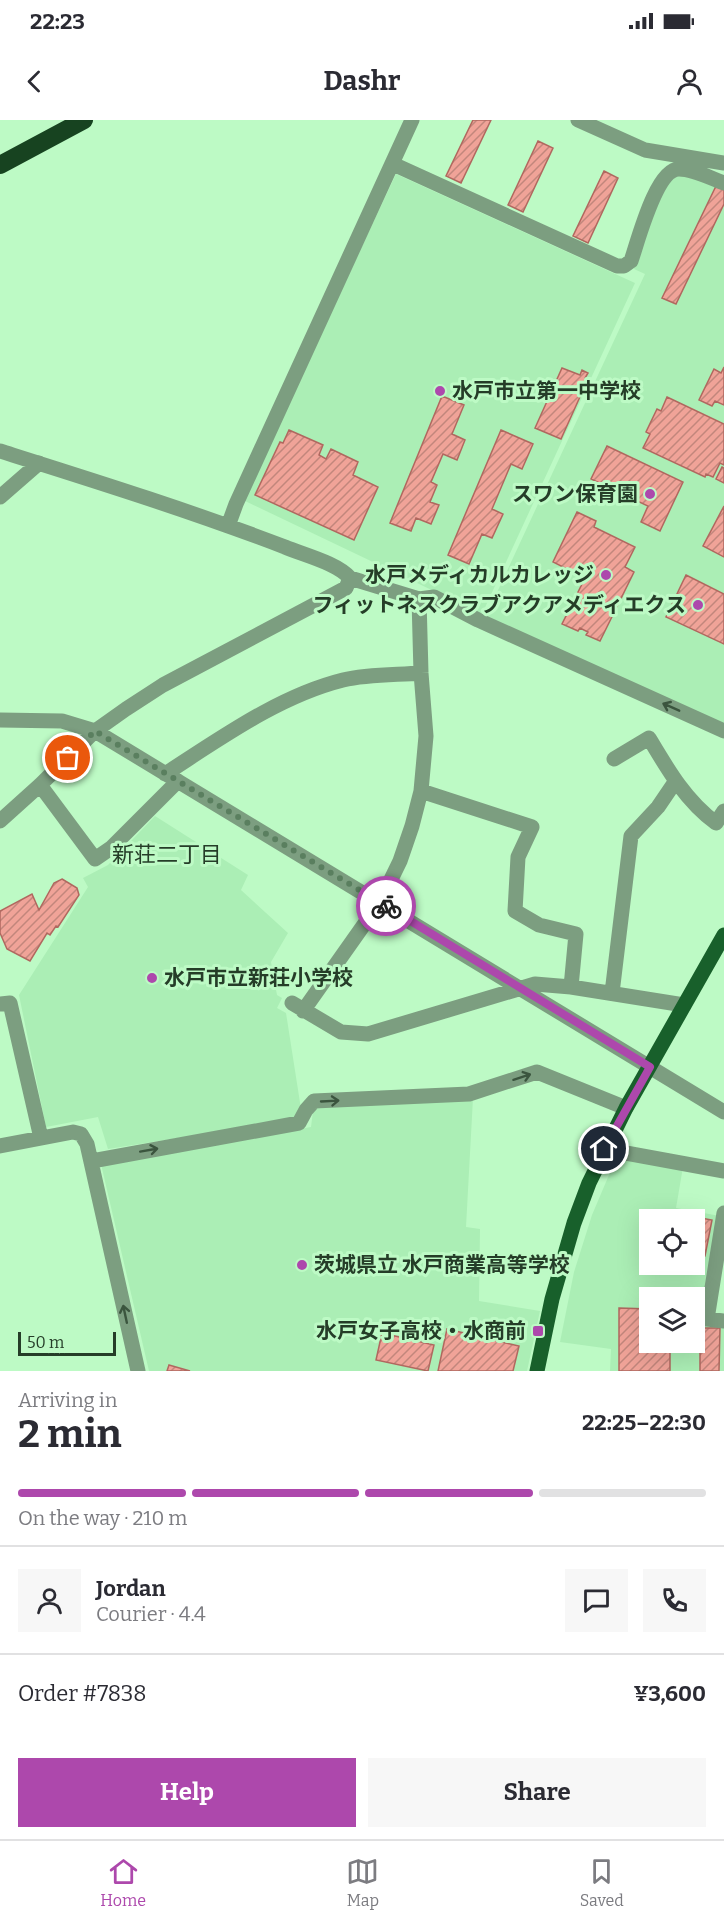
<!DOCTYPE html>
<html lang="en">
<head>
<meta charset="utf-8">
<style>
  body { margin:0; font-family:Bitter,"Noto Sans JP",serif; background:#f7f7f7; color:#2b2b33; height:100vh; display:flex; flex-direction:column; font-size:22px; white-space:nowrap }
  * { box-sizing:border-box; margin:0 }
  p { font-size:20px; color:#7c7c81 }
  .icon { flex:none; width:33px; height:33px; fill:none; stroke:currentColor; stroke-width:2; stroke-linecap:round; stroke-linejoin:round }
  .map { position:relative; height:1251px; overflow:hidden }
  .sheet { display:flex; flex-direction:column; background:#fff; flex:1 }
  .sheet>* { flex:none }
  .fabs { position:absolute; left:639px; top:1089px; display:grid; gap:12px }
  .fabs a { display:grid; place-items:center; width:66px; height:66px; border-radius:0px; background:#fff; box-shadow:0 6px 24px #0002; font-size:30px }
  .scale { position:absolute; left:18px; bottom:15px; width:98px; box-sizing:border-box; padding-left:6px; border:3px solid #253d28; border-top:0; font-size:16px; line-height:21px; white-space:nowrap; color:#253d28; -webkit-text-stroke:4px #bdfac5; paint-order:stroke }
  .pin { position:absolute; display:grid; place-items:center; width:51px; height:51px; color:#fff; margin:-26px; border:3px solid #fff; border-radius:50%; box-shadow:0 2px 6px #0007 }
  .courier { position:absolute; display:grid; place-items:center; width:60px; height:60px; margin:-30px; border:4px solid #ad48ac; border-radius:50%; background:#fff; color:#222; box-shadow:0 2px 8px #0007 }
  .head em { font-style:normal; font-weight:700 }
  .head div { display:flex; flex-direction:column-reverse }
  .head { display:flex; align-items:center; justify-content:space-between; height:102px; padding:0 18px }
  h1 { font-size:39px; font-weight:700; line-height:45px }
  .bar { display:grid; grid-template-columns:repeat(4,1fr); gap:9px 6px; align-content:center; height:72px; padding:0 18px }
  .bar i { height:8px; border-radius:4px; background:#e1e1e2 }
  .bar .current { background:#ad48ac }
  .bar p { grid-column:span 4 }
  .line { display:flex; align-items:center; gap:15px; padding:0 18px; border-top:2px solid #e1e1e2 }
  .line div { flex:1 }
  .round { display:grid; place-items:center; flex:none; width:63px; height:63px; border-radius:0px; background:#f7f7f7 }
  .primary-button { display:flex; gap:12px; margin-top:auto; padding:12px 18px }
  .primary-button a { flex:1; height:69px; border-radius:0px; background:#ad48ac; color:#fff; font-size:24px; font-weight:700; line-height:69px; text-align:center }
  .primary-button a+a { background:#f7f7f7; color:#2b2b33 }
  .status { display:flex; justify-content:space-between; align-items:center; height:42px; padding:0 30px; background:#fff; direction:ltr }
  .status svg { height:16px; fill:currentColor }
  header { display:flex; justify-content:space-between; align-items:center; height:78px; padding:0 18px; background:#fff; font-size:27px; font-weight:700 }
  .dock { display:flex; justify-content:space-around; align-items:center; height:84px; border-top:2px solid #e1e1e2; background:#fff; font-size:16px; color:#7c7c81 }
  .dock a { display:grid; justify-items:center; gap:3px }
  .dock .current { color:#ad48ac }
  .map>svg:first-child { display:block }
  .built { fill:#abeeb5; fill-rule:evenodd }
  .building { fill:url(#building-hatch); stroke:#b0685f; stroke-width:1.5 }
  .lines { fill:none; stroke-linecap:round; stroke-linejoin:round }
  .minor { stroke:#7c9e80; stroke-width:15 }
  .major { stroke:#18602b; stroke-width:15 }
  .highway { stroke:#174320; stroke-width:18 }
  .oneway { stroke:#3b553e }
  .done { stroke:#5a7f5f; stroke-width:6; stroke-dasharray:0 10.8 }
  .route { stroke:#ad48ac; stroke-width:8 }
  .poi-dot { fill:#ad48ac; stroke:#bdfac5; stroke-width:2 }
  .labels { text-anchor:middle; stroke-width:6; stroke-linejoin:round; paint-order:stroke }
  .poi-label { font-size:21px; font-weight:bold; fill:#253d28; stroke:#bdfac5; text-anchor:end }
  .neighbourhood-label { font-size:22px; fill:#253d28; stroke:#bdfac5 }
</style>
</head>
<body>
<div class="status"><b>22:23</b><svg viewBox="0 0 49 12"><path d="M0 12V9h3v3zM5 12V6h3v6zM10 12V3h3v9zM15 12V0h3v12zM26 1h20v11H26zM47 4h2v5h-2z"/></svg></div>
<header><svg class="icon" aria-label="back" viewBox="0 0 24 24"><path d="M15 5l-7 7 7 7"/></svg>Dashr<svg class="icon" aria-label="person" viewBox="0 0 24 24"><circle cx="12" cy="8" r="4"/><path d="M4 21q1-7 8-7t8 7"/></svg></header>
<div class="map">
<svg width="724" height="1251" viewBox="0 0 724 1251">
  <defs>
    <pattern id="building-hatch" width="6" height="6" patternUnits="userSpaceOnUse" patternTransform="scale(1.5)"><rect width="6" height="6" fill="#f0a398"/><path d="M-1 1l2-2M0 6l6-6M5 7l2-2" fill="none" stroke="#c2867c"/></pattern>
  </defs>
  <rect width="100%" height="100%" fill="#bdfac5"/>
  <path class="built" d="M396,54l239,109 -153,331 -239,-114z
    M679,54l45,14v536l-238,-108 159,-342 -11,-5 30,-83z
    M155,696l93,59 -7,15 47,43 -17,29 6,33 5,3 -5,10 9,5 15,96 -5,10 -188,30 -10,-32 -52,10 -27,-132 69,-108 -5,-9 25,-13z
    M473,978l-7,129 14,2 -1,72 61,10 -13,60h-378l-48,-207 210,-37 2,-16 6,-7z
    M617,1036l66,11 -7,41 44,8 -18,105 22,3v47h-114l1,-22 -51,-7 14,-70 18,-57zM650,1100h44v44h-44zM650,1178h44v44h-44z"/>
  <path class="building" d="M473,0h18l-30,63 -15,-7z
    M538,21l15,7 -30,64 -15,-7z
    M604,51l14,7 -30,65 -15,-7z
    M716,66l8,4v14l-48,100 -14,-6z
    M724,247v38l-9,-4 -3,5 -13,-6 15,-31 7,4z
    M562,248l18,7 2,-5 6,3 -3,5 3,1 -27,60 -26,-11z
    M442,276l22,9 -12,29 13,6 -8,20 -14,-6 -12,28 6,3 -7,17 9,3 -8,19 -15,-6 -5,13 -21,-8z
    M667,277l57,27v41l-4,-2 -7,14 -7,-3 -1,3 -62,-29 7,-14 -4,-2 11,-23 4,2z
    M289,310l34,15 -4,10 7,4 5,-10 27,13 -5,13 25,12 -24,53 -99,-45 25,-53 3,1z
    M501,310l32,14 -11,25 -11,-5 -19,45 11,5 -11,24 -10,-4 -13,30 -21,-9z
    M607,326l76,36 -23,49 -19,-9 7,-16 -57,-27z
    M722,347l2,1v15l-8,-4z
    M724,386v51l-21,-11z
    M577,392l19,9 -2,6 41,20 -10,20 9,5 -34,69 -14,-6 2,-3 -8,-4 -2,3 -16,-7 23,-46 -32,-16z
    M686,455l38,19v50l-58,-27z
    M62,759l15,9 2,7 -21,32 -2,-1 -6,9 -3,-2 -17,28 -23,-12 -7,-16v-22l32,-17 7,16 15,-27z
    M690,1096l22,4 -7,36 -11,-2v-34h-4z
    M619,1188l31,1v33h20v29h-51z
    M700,1208h20l-1,43h-19v-20l-27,-1v-8h21v-8h6z
    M447,1209l72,17 -6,25h-75z
    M382,1213l52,12 -6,26 -52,-11z
    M169,1245l21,6h-23z"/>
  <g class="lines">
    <path class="minor" d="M578,0l67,30 79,13
      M393,44l224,102h7l7,-5c7,-20 25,-92 48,-92 15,0 31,9 45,14
      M0,331c95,30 191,60 285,96 19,8 52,16 65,31l69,21 15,-2 44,23 246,111
      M0,377l39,-34
      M228,406l8,-22 176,-384
      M0,600l62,1 33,10 629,381
      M614,639l35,-21c19,32 37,63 67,85l8,-12
      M165,654c56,-36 114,-78 178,-94 25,-6 53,-5 78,-7
      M40,665l55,74 16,-11 67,-67
      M421,671l111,36 -14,30 -3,54 24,14 37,9 -5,53
      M0,701l40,-36 55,-54 31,-22 37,-24 183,-97 4,-10
      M612,873l19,-157 27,-29 17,-25
      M292,883l49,29 27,2 167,-50 36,3 113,18
      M0,884l10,-1 31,135
      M303,891l77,-109 20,-41 12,-35 9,-35 5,-55 -5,-63 -2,-74
      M0,1026l73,-14 8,2 6,10 51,227
      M604,1029l120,22
      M92,1041l207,-38 7,-13 8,-9 155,-7 68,-22 89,36
      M724,1093l-17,106 17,2"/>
    <path class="major" d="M537,1251l15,-72 22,-76 15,-40 37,-75 98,-173"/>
    <path class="highway" d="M0,45l84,-45"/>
  </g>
  <defs><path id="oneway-shaft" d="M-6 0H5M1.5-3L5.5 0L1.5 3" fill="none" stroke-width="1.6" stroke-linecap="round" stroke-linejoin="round" transform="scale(1.5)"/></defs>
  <g class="oneway">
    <use href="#oneway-shaft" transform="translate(671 587) rotate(-156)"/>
    <use href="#oneway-shaft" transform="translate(522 957) rotate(-18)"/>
    <use href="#oneway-shaft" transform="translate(330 981) rotate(-3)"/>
    <use href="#oneway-shaft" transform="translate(149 1030) rotate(-10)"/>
    <use href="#oneway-shaft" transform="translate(125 1194) rotate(-102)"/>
  </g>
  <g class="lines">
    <path class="done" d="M68,638l27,-27 291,175"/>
    <path class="route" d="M386,786l264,161 -46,82"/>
  </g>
  <g class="poi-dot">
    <circle cx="440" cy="271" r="6"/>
    <circle cx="650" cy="374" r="6"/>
    <circle cx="606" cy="455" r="6"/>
    <circle cx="698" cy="485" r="6"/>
    <circle cx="152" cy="858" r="6"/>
    <circle cx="302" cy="1145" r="6"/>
    <rect x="532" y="1205" width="12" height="12" rx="3"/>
  </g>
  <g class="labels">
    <g class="poi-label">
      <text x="452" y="278" text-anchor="start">水戸市立第一中学校</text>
      <text x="638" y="381">スワン保育園</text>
      <text x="594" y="462">水戸メディカルカレッジ</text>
      <text x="686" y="492">フィットネスクラブアクアメディエクス</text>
      <text x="164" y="865" text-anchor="start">水戸市立新荘小学校</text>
      <text x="314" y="1152" text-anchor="start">茨城県立 水戸商業高等学校</text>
      <text x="526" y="1218">水戸女子高校・水商前</text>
    </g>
    <g class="neighbourhood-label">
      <text x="167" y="742">新荘二丁目</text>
    </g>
  </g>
</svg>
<div class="fabs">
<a><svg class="icon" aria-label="locate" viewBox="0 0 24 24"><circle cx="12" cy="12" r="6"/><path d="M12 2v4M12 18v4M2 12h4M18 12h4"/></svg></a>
<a><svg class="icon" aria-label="layers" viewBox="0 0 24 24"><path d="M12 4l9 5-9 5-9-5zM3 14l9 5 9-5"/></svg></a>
</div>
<div class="scale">50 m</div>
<div class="pin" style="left:68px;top:638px;background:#ea580c"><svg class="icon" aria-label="bag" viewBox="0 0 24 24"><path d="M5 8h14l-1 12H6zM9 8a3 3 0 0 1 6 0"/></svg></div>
<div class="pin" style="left:604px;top:1029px;background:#1f2937"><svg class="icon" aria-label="home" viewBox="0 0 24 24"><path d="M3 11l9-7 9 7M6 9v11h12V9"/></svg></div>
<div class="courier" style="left:386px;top:786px"><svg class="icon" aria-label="bike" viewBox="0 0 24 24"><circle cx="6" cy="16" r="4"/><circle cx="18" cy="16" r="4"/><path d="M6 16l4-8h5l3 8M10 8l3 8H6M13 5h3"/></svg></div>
</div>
<section class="sheet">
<div class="head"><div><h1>2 min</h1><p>Arriving in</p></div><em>22:25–22:30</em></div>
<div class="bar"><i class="current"></i><i class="current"></i><i class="current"></i><i></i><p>On the way · 210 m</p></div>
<div class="line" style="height:108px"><a class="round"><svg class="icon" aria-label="person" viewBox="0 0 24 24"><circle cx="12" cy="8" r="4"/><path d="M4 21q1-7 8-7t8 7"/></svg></a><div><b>Jordan</b><p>Courier · 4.4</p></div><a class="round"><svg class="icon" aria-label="chat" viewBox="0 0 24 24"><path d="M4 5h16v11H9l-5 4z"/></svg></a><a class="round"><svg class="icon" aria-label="phone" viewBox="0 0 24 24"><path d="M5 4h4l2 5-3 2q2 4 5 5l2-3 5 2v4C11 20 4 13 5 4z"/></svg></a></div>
<div class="line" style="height:78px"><div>Order #7838</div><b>¥3,600</b></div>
<div class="primary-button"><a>Help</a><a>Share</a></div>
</section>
<nav class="dock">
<a class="current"><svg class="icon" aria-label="home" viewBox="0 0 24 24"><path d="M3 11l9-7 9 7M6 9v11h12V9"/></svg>Home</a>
<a><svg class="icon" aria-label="map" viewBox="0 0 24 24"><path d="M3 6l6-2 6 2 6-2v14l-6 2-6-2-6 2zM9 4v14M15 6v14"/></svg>Map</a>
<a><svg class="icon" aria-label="saved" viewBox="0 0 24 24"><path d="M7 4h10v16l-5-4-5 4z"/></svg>Saved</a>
</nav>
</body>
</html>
